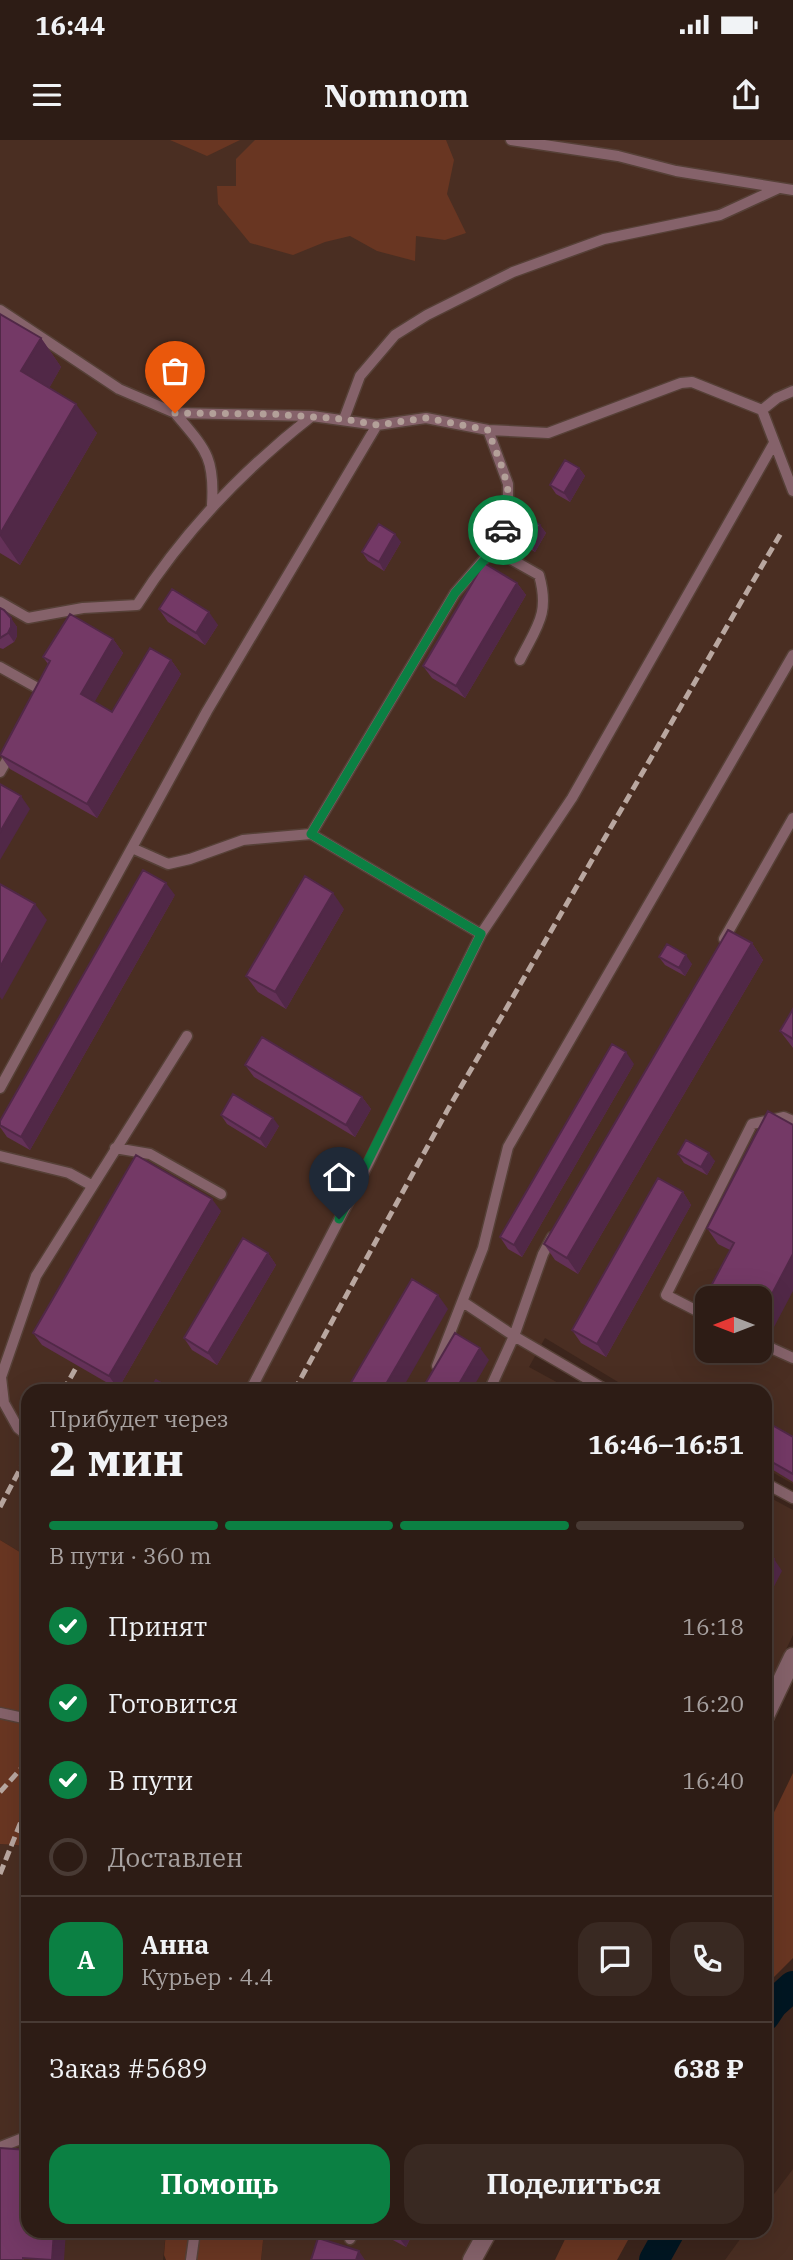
<!DOCTYPE html>
<html lang="ru">
<head>
<meta charset="utf-8">
<style>
  body { margin:0; font-family:"IBM Plex Serif",serif; background:#392922; color:#f1f3f6; height:100vh; display:flex; flex-direction:column; font-size:26px; white-space:nowrap }
  * { box-sizing:border-box; margin:0 }
  p { font-size:23px; color:#a7a1a0 }
  .icon { flex:none; width:38px; height:38px; fill:none; stroke:currentColor; stroke-width:2; stroke-linecap:round; stroke-linejoin:round }
  .map { position:relative; flex:1; overflow:hidden }
  .panel { position:absolute; left:21px; top:1244px; width:751px; height:854px; display:flex; flex-direction:column; background:#2d1c15; border-radius:21px; box-shadow:0 7px 28px #0002,0 0 0 2px #483a34 }
  .panel>* { flex:none }
  .needle { width:46px; rotate:270deg }
  .controls { position:absolute; left:695px; top:1146px; display:grid; gap:14px }
  .controls a { display:grid; place-items:center; width:77px; height:77px; border-radius:14px; background:#2d1c15; box-shadow:0 7px 28px #0002,0 0 0 2px #483a34; font-size:35px }
  .pin { position:absolute; display:grid; place-items:center; width:60px; height:60px; color:#fff; margin:-72px -30px; border-radius:50% 50% 50% 0; rotate:-45deg; box-shadow:0 0 7px #0007 }
  .pin .icon { rotate:45deg }
  .courier { position:absolute; display:grid; place-items:center; width:70px; height:70px; margin:-35px; border:5px solid #0b8043; border-radius:50%; background:#fff; color:#222; box-shadow:0 2px 9px #0007 }
  .head em { font-style:normal; font-weight:700 }
  .head div { display:flex; flex-direction:column-reverse }
  .head { display:flex; align-items:center; justify-content:space-between; height:119px; padding:0 28px }
  h1 { font-size:46px; font-weight:700; line-height:52px }
  .bar { display:grid; grid-template-columns:repeat(4,1fr); gap:10px 7px; align-content:center; height:84px; padding:0 28px }
  .bar i { height:9px; border-radius:5px; background:#483a34 }
  .bar .current { background:#0b8043 }
  .bar p { grid-column:span 4 }
  .line { display:flex; align-items:center; gap:18px; padding:0 28px; border-top:2px solid #483a34 }
  .line div { flex:1 }
  .round { display:grid; place-items:center; flex:none; width:74px; height:74px; border-radius:21px; background:#392922 }
  ol { padding:0 28px; list-style:none }
  li { display:flex; align-items:center; gap:21px; height:77px }
  li p { margin-inline-start:auto }
  li .icon { padding:7px; border-radius:50%; background:#0b8043; color:#fff; stroke-width:4 }
  li:last-child { color:#a7a1a0 }
  li i { width:38px; height:38px; border:4px solid #483a34; border-radius:50% }
  .button { display:flex; gap:14px; margin-top:auto; padding:14px 28px }
  .button a { flex:1; height:80px; border-radius:21px; background:#0b8043; color:#fff; font-size:28px; font-weight:700; line-height:80px; text-align:center }
  .button a+a { background:#392922; color:#f1f3f6 }
  .status { display:flex; justify-content:space-between; align-items:center; height:49px; padding:0 35px; background:#2d1c15; direction:ltr }
  .status svg { height:19px; fill:currentColor }
  header { display:flex; justify-content:space-between; align-items:center; height:91px; padding:0 28px; background:#2d1c15; font-size:32px; font-weight:700 }
  .map>svg:first-child { display:block }
  .built { fill:#4a2e22; fill-rule:evenodd }
  .green { fill:#693622 }
  .lines { fill:none; stroke-linecap:round; stroke-linejoin:round }
  .river { stroke:#001622; stroke-width:30 }
  .service-casing { stroke:#564037; stroke-width:13 }
  .tertiary-casing { stroke:#564037; stroke-width:21 }
  .service { stroke:#85626a; stroke-width:10 }
  .tertiary { stroke:#85626a; stroke-width:18 }
  .rail { stroke:#b9a7a0; stroke-width:5; stroke-dasharray:10 5; stroke-linecap:butt }
  .wall { fill:#643158 }
  .shaded-wall { fill:#512847 }
  .building { fill:#743966; stroke:#512847; stroke-width:2 }
  .done { stroke:#b3a099; stroke-width:7; stroke-dasharray:0 12.6 }
  .route { stroke:#0b8043; stroke-width:9 }
</style>
</head>
<body>
<div class="status"><b>16:44</b><svg viewBox="0 0 49 12"><path d="M0 12V9h3v3zM5 12V6h3v6zM10 12V3h3v9zM15 12V0h3v12zM26 1h20v11H26zM47 4h2v5h-2z"/></svg></div>
<header><svg class="icon" aria-label="menu" viewBox="0 0 24 24"><path d="M4 6h16M4 12h16M4 18h16"/></svg>Nomnom<svg class="icon" aria-label="share" viewBox="0 0 24 24"><path d="M12 15V3M7 8l5-5 5 5M5 13v7h14v-7"/></svg></header>
<div class="map">
<svg width="793" height="2120" viewBox="0 0 793 2120">
  <rect width="100%" height="100%" fill="#3c251c"/>
  <path class="built" d="M0,0h793v1344l-28,-16v-77h-132l-88,-53 -16,29 44,24h-545v166l-28,-17zM707,1158h53v53h-53z
    M765,1355l28,15v125l-28,59z
    M0,1704l28,2v385h138l-3,29h-163z
    M793,2029v91h-68l21,-29h19v-25z
    M264,2091h215l-15,29h-203z"/>
  <path class="green" d="M170,0h70l-33,16z
    M255,0h191l8,20 -7,34 19,39 -21,7 -29,-4 -1,25 -38,-10 -27,-15 -25,6 -32,13 -43,-12 -32,-39 -1,-18h19v-27z
    M0,1400l28,17v289l-28,-2z
    M793,1633v185l-28,28v-155z
    M166,2091h98l-3,29h-95l-2,-5z
    M569,2091h64l-16,29h-62z"/>
  <g class="lines">
    <path class="river" d="M765,1876l8,-12 20,-18
      M654,2120l16,-29"/>
    <g class="service-casing">
      <path id="service" d="M511,0l107,16 58,15 117,19
        M0,170l119,79 56,24 137,3
        M762,270l15,-12 16,-7
        M175,273c30,36 40,43 37,92
        M344,279l16,-43 35,-41 32,-20 86,-43 91,-33 116,-24 59,-27
        M493,409l46,26c11,39 -2,51 -19,85
        M0,462l28,16 55,-10 54,-3c47,-74 106,-135 175,-189l65,9 49,-7 62,12 60,3 133,-50 11,-1 70,28 31,81
        M0,527l43,24
        M0,632l12,-21
        M132,708l36,16 22,-5 53,-19 68,-6
        M481,794l-170,-100 144,-241 38,-44 15,-29v-36l-20,-54
        M724,799l69,-121
        M0,948l207,-377 170,-286
        M115,1008l35,6 71,40
        M0,1016l69,17 22,12
        M463,1162l51,34 94,55
        M707,1176l-41,-21 86,-171 32,-7 9,4
        M760,1203l33,15
        M437,1226l46,-118 25,-101 285,-492
        M250,1251l115,-221 116,-236 91,-136 202,-355
        M489,1251l25,-55 29,-82 9,-17
        M28,1296l-10,-8 -14,-25 -3,-26 35,-101 151,-240
        M765,1343l28,15
        M0,1573l28,6
        M0,2007l28,-11
        M350,2099l4,-8
        M191,2120l4,-29"/>
    </g>
    <g class="tertiary-casing">
      <path id="tertiary" d="M765,1576l28,-59
        M472,2120l16,-29"/>
    </g>
    <use href="#service" class="service"/>
    <use href="#tertiary" class="tertiary"/>
    <path class="rail" d="M63,1251l14,-25
      M294,1251l153,-280 334,-578
      M0,1367l28,-53
      M0,1652l28,-31
      M0,1734l28,-70"/>
  </g>
  <path class="wall" d="M0,174l41,24 20,29 -12,21 48,45 -77,132 -20,-12z
    M579,328l6,8 -15,26 -14,-8 -6,-9z
    M540,385l6,8 -11,19 -13,-8 -6,-8z
    M401,402l-17,29 -16,-10 -6,-9z
    M517,443l9,12 -61,103 -33,-20 -9,-12z
    M0,468l4,2 13,17v9l-3,6 -11,7 -3,-1z
    M159,469l59,16 -13,20 -37,-23z
    M113,499l10,14 -29,49 18,10 59,-52 10,14 -84,144 -87,-49 -10,-14 48,-91 -5,-7z
    M175,755l-145,255 -23,-13 -7,-10v-6z
    M344,769l-58,100 -28,-17 -12,-16z
    M752,803l11,17 -185,314 -23,-14 -11,-16z
    M659,817l33,7 -7,12 -20,-11z
    M793,869v39l-13,-17z
    M634,924l-112,193 -14,-8 -8,-12z
    M245,925l117,32 9,12 -16,28 -101,-60z
    M221,975l58,11 -13,22 -39,-24z
    M793,985l-20,204 -13,-7v-24h-40l-9,-12 19,-36 -12,-6 -11,-16z
    M678,1014l37,7 -8,14 -23,-12z
    M683,1052l8,13 -85,152 -25,-14 -9,-13z
    M221,1071l-103,178 -76,-44 -9,-12z
    M268,1113l8,12 -59,100 -25,-15 -8,-12z
    M765,1281l28,16v45l-28,-17z
    M313,2091h16l-2,5z
    M376,2091h38l-8,16z"/>
  <path class="shaded-wall" d="M41,198l20,29 -19,34 -21,-30z
    M76,264l21,29 -77,132 -20,-29v-2z
    M579,328l6,8 -15,26 -6,-9z
    M540,385l6,8 -11,19 -6,-8z
    M395,394l6,8 -17,29 -5,-9z
    M517,443l9,12 -61,103 -9,-12z
    M209,472l9,13 -13,20 -9,-12z
    M11,478l6,9v9l-3,6 -6,-9z
    M113,499l10,14 -32,55 -10,-14z
    M171,520l10,14 -84,144 -10,-14z
    M21,656l9,13 -30,51v-28z
    M166,743l9,12 -145,255 -9,-13z
    M333,753l11,16 -58,100 -11,-17z
    M35,764l12,16 -45,80 -2,-3v-30z
    M752,803l11,17 -185,314 -11,-16z
    M686,815l6,9 -7,12 -6,-8z
    M626,912l8,12 -112,193 -8,-12z
    M362,957l9,12 -16,28 -9,-12z
    M273,978l6,8 -13,22 -6,-9z
    M709,1013l6,8 -8,14 -6,-8z
    M683,1052l8,13 -85,152 -9,-13z
    M212,1059l9,12 -103,178 -9,-13z
    M268,1113l8,12 -59,100 -9,-12z
    M793,1114v37l-20,38 -11,-16z
    M438,1155l10,14 -47,82h-19z
    M480,1208l9,12 -18,31h-16z
    M774,1419l8,12 -17,33v-29z
    M54,2091h12l-2,29h-12z
    M399,2091h15l-8,16 -9,-12z
    M359,2111l6,9h-9z"/>
  <path class="building" d="M0,174l41,24 -20,33 55,33 -76,130z
    M565,320l14,8 -15,25 -14,-8z
    M527,377l13,8 -11,19 -13,-8z
    M379,384l16,10 -16,28 -17,-10z
    M484,423l33,20 -61,103 -33,-20z
    M172,449l37,23 -13,21 -37,-24z
    M0,468l4,2 7,8v9l-3,6 -8,5z
    M70,474l43,25 -32,55 31,18 38,-64 21,12 -84,144 -87,-49 50,-94 -7,-4z
    M0,644l21,12 -21,36z
    M143,730l23,13 -145,254 -21,-12v-4z
    M305,736l28,17 -58,99 -29,-16z
    M0,744l35,20 -35,63z
    M728,790l24,13 -185,315 -23,-14z
    M667,804l19,11 -7,13 -20,-11z
    M793,869v30l-13,-8z
    M262,897l100,60 -16,28 -101,-60z
    M612,904l14,8 -112,193 -14,-8z
    M233,954l40,24 -13,21 -39,-24z
    M768,971l25,14v129l-31,59 -2,-1v-14h-26l-23,-12 23,-43 -27,-15z
    M686,1000l23,13 -8,14 -23,-13z
    M136,1015l76,44 -103,177 -76,-43z
    M658,1038l25,14 -86,152 -25,-14z
    M243,1098l25,15 -60,100 -24,-15z
    M412,1139l26,16 -56,96h-36z
    M455,1193l25,15 -25,43h-34z
    M156,1240l19,11h-26z
    M765,1281l28,16v37l-28,-16z
    M765,1414l9,5 -9,16z
    M0,2008l28,2 -1,58h1v23h26l-2,29 -29,-2v2h-23z
    M390,2091h9l-2,4z
    M318,2098l41,13 -3,9h-45z"/>
  <g class="lines">
    <path class="done" d="M175,273l97,1 72,5 33,6 49,-7 62,12c11,31 31,68 15,100"/>
    <path class="route" d="M339,1079l142,-285 -170,-100 144,-241 39,-44 9,-19"/>
  </g>
</svg>
<div class="controls">
<a><svg class="needle" viewBox="-14 -14 28 28"><path d="M0-13l5 13h-10z" fill="#e53935"/><path d="M0 13l5-13h-10z" fill="#a7a1a0"/></svg></a>
</div>
<div class="pin" style="left:175px;top:273px;background:#ea580c"><svg class="icon" aria-label="bag" viewBox="0 0 24 24"><path d="M5 8h14l-1 12H6zM9 8a3 3 0 0 1 6 0"/></svg></div>
<div class="pin" style="left:339px;top:1079px;background:#1f2937"><svg class="icon" aria-label="home" viewBox="0 0 24 24"><path d="M3 11l9-7 9 7M6 9v11h12V9"/></svg></div>
<div class="courier" style="left:503px;top:390px"><svg class="icon" aria-label="car" viewBox="0 0 24 24"><path d="M5 17H2v-5l4-1 3-4h7l3 4 3 1v5h-3M9 17h6M6 11h13"/><circle cx="7" cy="17" r="2"/><circle cx="17" cy="17" r="2"/></svg></div>
<section class="panel">
<div class="head"><div><h1>2 мин</h1><p>Прибудет через</p></div><em>16:46–16:51</em></div>
<div class="bar"><i class="current"></i><i class="current"></i><i class="current"></i><i></i><p>В пути · 360 m</p></div>
<ol>
<li><svg class="icon" aria-label="check" viewBox="0 0 24 24"><path d="M5 12l5 5 9-10"/></svg>Принят<p>16:18</p></li>
<li><svg class="icon" aria-label="check" viewBox="0 0 24 24"><path d="M5 12l5 5 9-10"/></svg>Готовится<p>16:20</p></li>
<li><svg class="icon" aria-label="check" viewBox="0 0 24 24"><path d="M5 12l5 5 9-10"/></svg>В пути<p>16:40</p></li>
<li><i></i>Доставлен</li>
</ol>
<div class="line" style="height:126px"><b class="round" style="background:#0b8043;color:#fff">А</b><div><b>Анна</b><p>Курьер · 4.4</p></div><a class="round"><svg class="icon" aria-label="chat" viewBox="0 0 24 24"><path d="M4 5h16v11H9l-5 4z"/></svg></a><a class="round"><svg class="icon" aria-label="phone" viewBox="0 0 24 24"><path d="M5 4h4l2 5-3 2q2 4 5 5l2-3 5 2v4C11 20 4 13 5 4z"/></svg></a></div>
<div class="line" style="height:91px"><div>Заказ #5689</div><b>638 ₽</b></div>
<div class="button"><a>Помощь</a><a>Поделиться</a></div>
</section>
</div>
</body>
</html>
